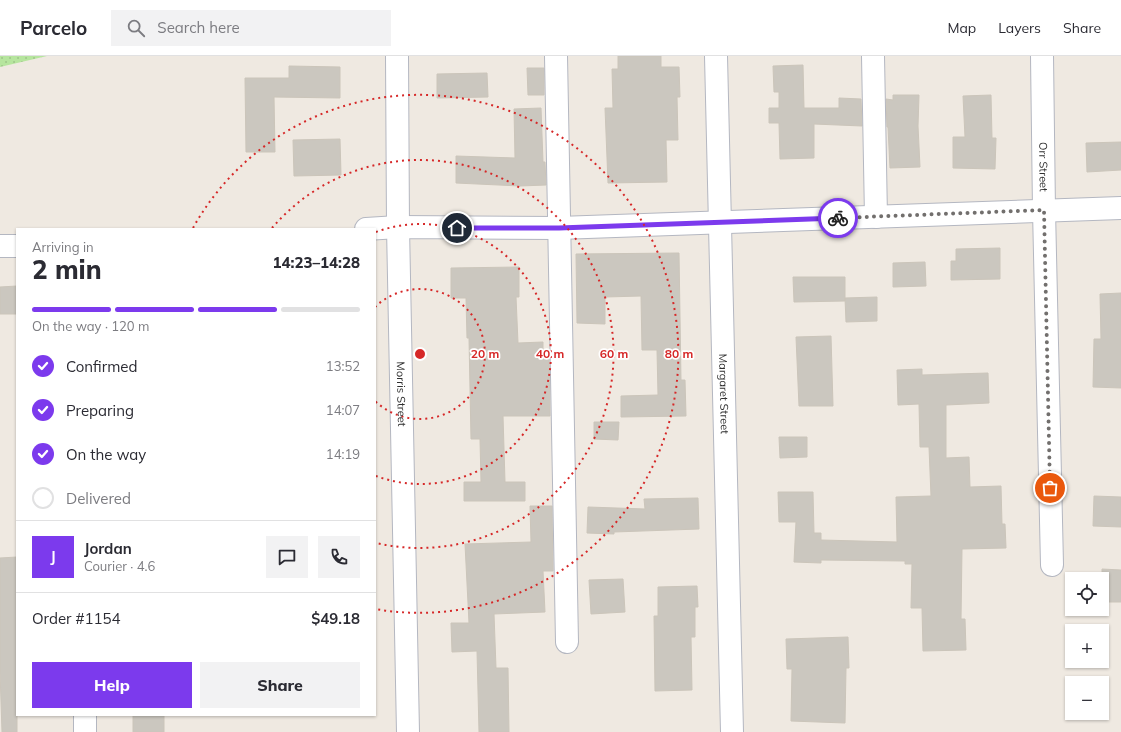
<!DOCTYPE html>
<html lang="en">
<head>
<meta charset="utf-8">
<style>
  body { margin:0; font-family:Mulish,sans-serif; background:#f2f2f3; color:#2b2b33; height:100vh; display:flex; flex-direction:column; font-size:15px; white-space:nowrap }
  * { box-sizing:border-box; margin:0 }
  p { font-size:13px; color:#7c7c81 }
  .icon { flex:none; width:22px; height:22px; fill:none; stroke:currentColor; stroke-width:2; stroke-linecap:round; stroke-linejoin:round }
  .map { position:relative; flex:1; overflow:hidden }
  .side { position:absolute; left:16px; top:172px; width:360px; height:488px; display:flex; flex-direction:column; background:#fff; border-radius:0px; box-shadow:0 1px 3px #0004 }
  .side>* { flex:none }
  .buttons { position:absolute; left:1065px; top:516px; display:grid; gap:8px }
  .buttons a { display:grid; place-items:center; width:44px; height:44px; border-radius:0px; background:#fff; box-shadow:0 1px 3px #0004; font-size:20px }
  .pin { position:absolute; display:grid; place-items:center; width:34px; height:34px; color:#fff; margin:-17px; border:2px solid #fff; border-radius:50%; box-shadow:0 1px 4px #0007 }
  .courier { position:absolute; display:grid; place-items:center; width:40px; height:40px; margin:-20px; border:3px solid #7c3aed; border-radius:50%; background:#fff; color:#222; box-shadow:0 1px 5px #0007 }
  .overview em { font-style:normal; font-weight:800 }
  .overview div { display:flex; flex-direction:column-reverse }
  .overview { display:flex; align-items:center; justify-content:space-between; height:68px; padding:0 16px }
  h1 { font-size:26px; font-weight:800; line-height:30px }
  .bar { display:grid; grid-template-columns:repeat(4,1fr); gap:6px 4px; align-content:center; height:48px; padding:0 16px }
  .bar i { height:5px; border-radius:3px; background:#e1e1e2 }
  .bar .selected { background:#7c3aed }
  .bar p { grid-column:span 4 }
  .line { display:flex; align-items:center; gap:10px; padding:0 16px; border-top:1px solid #e1e1e2 }
  .line div { flex:1 }
  .round { display:grid; place-items:center; flex:none; width:42px; height:42px; border-radius:0px; background:#f2f2f3 }
  ol { padding:0 16px; list-style:none }
  li { display:flex; align-items:center; gap:12px; height:44px }
  li p { margin-inline-start:auto }
  li .icon { padding:4px; border-radius:50%; background:#7c3aed; color:#fff; stroke-width:4 }
  li:last-child { color:#7c7c81 }
  li i { width:22px; height:22px; border:2px solid #e1e1e2; border-radius:50% }
  .primary-button { display:flex; gap:8px; margin-top:auto; padding:8px 16px }
  .primary-button a { flex:1; height:46px; border-radius:0px; background:#7c3aed; color:#fff; font-size:16px; font-weight:800; line-height:46px; text-align:center }
  .primary-button a+a { background:#f2f2f3; color:#2b2b33 }
  header { display:flex; align-items:center; gap:24px; box-sizing:border-box; height:56px; padding:0 20px; background:#fff; border-bottom:1px solid #e1e1e2 }
  header strong { font-size:19px }
  nav { display:flex; gap:22px; margin-inline-start:auto; font-size:14px }
  .search { width:280px; height:36px; background:#f2f2f3; display:flex; align-items:center; gap:10px; box-sizing:border-box; padding:0 14px; border-radius:0px; color:#7c7c81; font-size:15px }
  .map>svg:first-child { display:block }
  .grass { fill:url(#grass-dots) }
  .building { fill:#cbc7bf; stroke:#cbc5ba }
  .lines { fill:none; stroke-linecap:round; stroke-linejoin:round }
  .minor-casing { stroke:#b4b7c1; stroke-width:24 }
  .minor { stroke:#fff; stroke-width:22 }
  .done { stroke:#726f6d; stroke-width:4; stroke-dasharray:0 7.2 }
  .route { stroke:#7c3aed; stroke-width:5 }
  .ring { fill:none; stroke:#d62828; stroke-width:2; stroke-dasharray:2 4 }
  .labels { text-anchor:middle; stroke-width:3.5; stroke-linejoin:round; paint-order:stroke }
  .street-label { font-size:11px; fill:#2e2e2e; stroke:#fff }
  .centre { fill:#d62828; stroke:#fff; stroke-width:2 }
  .ring-label { font-size:12px; text-anchor:middle; font-weight:bold; fill:#d62828; stroke:#fff; stroke-width:3.5; stroke-linejoin:round; paint-order:stroke }
</style>
</head>
<body>
<header>
<strong>Parcelo</strong>
<div class="search"><svg class="icon" aria-label="search" viewBox="0 0 24 24"><circle cx="10" cy="10" r="6"/><path d="M15 15l6 6"/></svg>Search here</div>
<nav><a>Map</a><a>Layers</a><a>Share</a></nav>
</header>
<div class="map">
<svg width="1121" height="676" viewBox="0 0 1121 676">
  <defs>
    <pattern id="grass-dots" width="8" height="8" patternUnits="userSpaceOnUse"><rect width="8" height="8" fill="#b6e59e"/><path d="M2 2h.1M6 6h.1" fill="none" stroke="#9dc588" stroke-width="1.8" stroke-linecap="round"/></pattern>
  </defs>
  <rect width="100%" height="100%" fill="#efe9e1"/>
  <path class="grass" d="M0,0h47l-47,11z"/>
  <path class="building" d="M618,0h43v11h18l1,30h-3l1,43h-12l1,42 -59,1 -3,-75h8l-1,-39h6z
    M803,9l1,43h35v-10l22,1 1,27 -48,-2v34l-34,1 -1,-36h-10v-15h10v-16h-5l-1,-26z
    M289,10l51,1v31l-66,-1 1,55h-29l-1,-74h44z
    M527,12h17v27h-16z
    M487,17l1,24 -51,1v-24z
    M893,39h26l-1,31 2,41 -30,1 -2,-41h-1l-1,-28 7,1z
    M991,39l1,43h4l-1,31 -42,-1v-31h12l-2,-41z
    M541,52l2,54h2l1,23 -26,1 -64,-3v-27l59,2 -1,-49z
    M340,83l1,36 -47,1 -1,-36z
    M1121,86v28l-34,2 -1,-29z
    M1000,192v31l-49,1v-19h5v-12z
    M679,197l2,127h4l1,36 -65,1v-21l37,-1 -1,-45h-15l-1,-54 -36,1v27l-28,-1 -1,-69z
    M925,206l1,24 -33,1v-24z
    M519,211v30h-3l2,46 25,-1v11h6l1,63h-47l2,66h20v19h-61v-19h17l-1,-43h-9l-2,-101h-2l-1,-40h-15v-30z
    M793,221h52v24l-51,1z
    M17,230v28h-17v-27z
    M1121,237v95l-28,-1 1,-48h7l-1,-45z
    M877,241v24l-31,1 -1,-24z
    M831,280l2,70h-34l-3,-69z
    M922,313v6l66,-2 1,30 -43,2v53l23,-1 1,30 31,-1 1,38h3l1,24 -44,1 -1,70h4l1,31 -43,1 -1,-43h-11l1,-44h-7v-3l-84,-1v3l-27,-1 2,-40h-17l-1,-30h35l1,41h7v7l76,2 -1,-45 35,-1 -2,-49h-9l-1,-43 -21,1 -1,-35z
    M594,366h25l-1,18 -24,-1z
    M779,381h28v20l-27,1z
    M1094,440l27,1v30l-28,-1z
    M698,442l1,31 -85,3v2l-27,-1 1,-26 57,2 -1,-10z
    M530,450h22l1,65h-10l2,41 -51,2 2,54h12l1,64h-30l-2,-81 -25,1 -1,-29h18l-4,-79 66,-2z
    M17,501v175h-15l-2,-60v-114z
    M1102,513l19,1v32h-19z
    M623,523l2,33 -34,2 -2,-34z
    M697,530l1,21h-3v30h-4l1,53 -37,1 -1,-75h4v-29z
    M848,581l1,31h-3l-1,55 -54,-2 1,-52h-5l-1,-30z
    M133,659h31v17h-31z"/>
  <g class="lines">
    <g class="minor-casing">
      <g id="minor">
        <path id="s1" d="M397,0l1,171 10,505"/>
        <path d="M556,0l11,586"/>
        <path id="s2" d="M716,0l16,676"/>
        <path d="M873,0l3,161"/>
        <path id="s3" d="M1042,0l2,154 8,355"/>
        <path d="M366,173l32,-2 161,1 562,-20"/>
        <path d="M0,190h17"/>
        <path d="M85,659v17"/>
      </g>
    </g>
    <use href="#minor" class="minor"/>
  </g>
  <g class="lines">
    <path class="done" d="M838,162l206,-8 6,278"/>
    <path class="route" d="M457,172h102l279,-10"/>
  </g>
  <g class="ring">
    <path d="M375 251A65 65 0 1 1 375 345"/>
    <path d="M376 176A130 130 0 1 1 376 420"/>
    <path d="M272 172A194 194 0 1 1 376 487"/>
    <path d="M193 172A259 259 0 1 1 375 553"/>
  </g>
  <g class="labels">
    <g class="street-label">
      <text dy="4" stroke="none"><textPath href="#s3" startOffset="111">Orr Street</textPath></text>
      <text dy="4" stroke="none"><textPath href="#s1" startOffset="338">Morris Street</textPath></text>
      <text dy="4" stroke="none"><textPath href="#s2" startOffset="338">Margaret Street</textPath></text>
    </g>
  </g>
  <circle cx="420" cy="298" r="6" class="centre"/>
  <g class="ring-label">
    <text x="485" y="302">20 m</text>
    <text x="550" y="302">40 m</text>
    <text x="614" y="302">60 m</text>
    <text x="679" y="302">80 m</text>
  </g>
</svg>
<div class="buttons">
<a><svg class="icon" aria-label="locate" viewBox="0 0 24 24"><circle cx="12" cy="12" r="6"/><path d="M12 2v4M12 18v4M2 12h4M18 12h4"/></svg></a>
<a>+</a>
<a>−</a>
</div>
<div class="pin" style="left:1050px;top:432px;background:#ea580c"><svg class="icon" aria-label="bag" viewBox="0 0 24 24"><path d="M5 8h14l-1 12H6zM9 8a3 3 0 0 1 6 0"/></svg></div>
<div class="pin" style="left:457px;top:172px;background:#1f2937"><svg class="icon" aria-label="home" viewBox="0 0 24 24"><path d="M3 11l9-7 9 7M6 9v11h12V9"/></svg></div>
<div class="courier" style="left:838px;top:162px"><svg class="icon" aria-label="bike" viewBox="0 0 24 24"><circle cx="6" cy="16" r="4"/><circle cx="18" cy="16" r="4"/><path d="M6 16l4-8h5l3 8M10 8l3 8H6M13 5h3"/></svg></div>
<section class="side">
<div class="overview"><div><h1>2 min</h1><p>Arriving in</p></div><em>14:23–14:28</em></div>
<div class="bar"><i class="selected"></i><i class="selected"></i><i class="selected"></i><i></i><p>On the way · 120 m</p></div>
<ol>
<li><svg class="icon" aria-label="check" viewBox="0 0 24 24"><path d="M5 12l5 5 9-10"/></svg>Confirmed<p>13:52</p></li>
<li><svg class="icon" aria-label="check" viewBox="0 0 24 24"><path d="M5 12l5 5 9-10"/></svg>Preparing<p>14:07</p></li>
<li><svg class="icon" aria-label="check" viewBox="0 0 24 24"><path d="M5 12l5 5 9-10"/></svg>On the way<p>14:19</p></li>
<li><i></i>Delivered</li>
</ol>
<div class="line" style="height:72px"><b class="round" style="background:#7c3aed;color:#fff">J</b><div><b>Jordan</b><p>Courier · 4.6</p></div><a class="round"><svg class="icon" aria-label="chat" viewBox="0 0 24 24"><path d="M4 5h16v11H9l-5 4z"/></svg></a><a class="round"><svg class="icon" aria-label="phone" viewBox="0 0 24 24"><path d="M5 4h4l2 5-3 2q2 4 5 5l2-3 5 2v4C11 20 4 13 5 4z"/></svg></a></div>
<div class="line" style="height:52px"><div>Order #1154</div><b>$49.18</b></div>
<div class="primary-button"><a>Help</a><a>Share</a></div>
</section>
</div>
</body>
</html>
